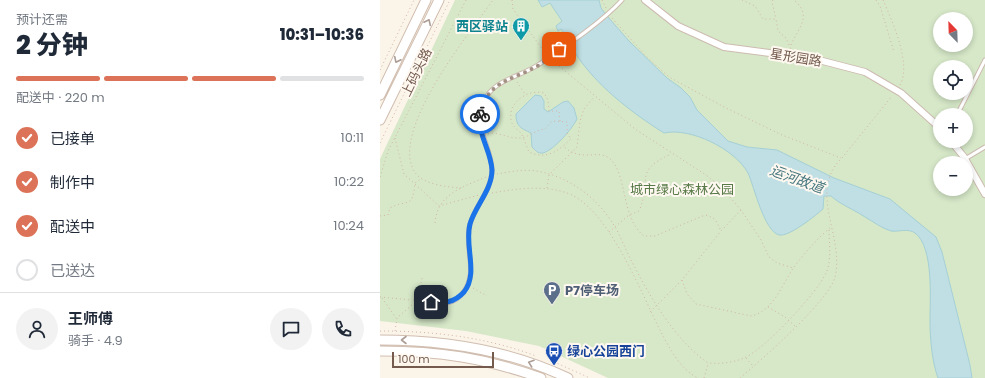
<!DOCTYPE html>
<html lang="zh">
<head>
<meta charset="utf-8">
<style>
  body { margin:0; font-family:Poppins,"Noto Sans SC",sans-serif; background:#f2f2f3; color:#1f2937; height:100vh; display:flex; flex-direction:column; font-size:15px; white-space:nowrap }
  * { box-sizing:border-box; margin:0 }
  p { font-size:13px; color:#747a83 }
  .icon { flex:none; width:22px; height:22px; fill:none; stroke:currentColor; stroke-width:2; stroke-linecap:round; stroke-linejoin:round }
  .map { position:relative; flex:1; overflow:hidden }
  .panel { display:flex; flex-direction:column; background:#fff; width:380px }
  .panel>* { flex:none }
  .needle { width:26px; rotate:337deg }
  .controls { position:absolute; left:553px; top:12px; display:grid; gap:8px }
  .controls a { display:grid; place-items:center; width:40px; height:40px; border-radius:50%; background:#fff; box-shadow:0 2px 6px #0003; font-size:20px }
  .scale { position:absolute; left:12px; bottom:10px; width:102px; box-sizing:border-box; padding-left:4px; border:2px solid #745b4e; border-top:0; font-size:11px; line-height:14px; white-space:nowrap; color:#745b4e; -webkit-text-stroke:3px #fef8f0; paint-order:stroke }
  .pin { position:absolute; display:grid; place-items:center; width:34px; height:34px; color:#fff; margin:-17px; border-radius:8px; box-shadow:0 2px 6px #0006 }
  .courier { position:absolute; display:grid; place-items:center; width:40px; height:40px; margin:-20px; border:3px solid #1a73e8; border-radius:50%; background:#fff; color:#222; box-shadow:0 1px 5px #0007 }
  .overview em { font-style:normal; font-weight:800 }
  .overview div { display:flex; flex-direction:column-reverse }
  .overview { display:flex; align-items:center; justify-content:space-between; height:68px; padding:0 16px }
  h1 { font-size:26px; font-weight:800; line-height:30px }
  .bar { display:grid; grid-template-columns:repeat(4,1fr); gap:6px 4px; align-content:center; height:48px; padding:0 16px }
  .bar i { height:5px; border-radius:3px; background:#e0e1e3 }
  .bar .active { background:#dc7257 }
  .bar p { grid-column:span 4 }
  .line { display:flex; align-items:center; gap:10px; padding:0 16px; border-top:1px solid #e0e1e3 }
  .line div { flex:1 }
  .round { display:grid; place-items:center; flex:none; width:42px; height:42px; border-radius:21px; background:#f2f2f3 }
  ol { padding:0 16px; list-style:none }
  li { display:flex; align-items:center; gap:12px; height:44px }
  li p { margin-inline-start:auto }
  li .icon { padding:4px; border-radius:50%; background:#dc7257; color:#fff; stroke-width:4 }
  li:last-child { color:#747a83 }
  li i { width:22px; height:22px; border:2px solid #e0e1e3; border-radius:50% }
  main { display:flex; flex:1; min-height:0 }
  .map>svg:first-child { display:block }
  .green { fill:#d6e8c8; fill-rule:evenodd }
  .water { fill:#bfdfe4; stroke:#a5cfd5 }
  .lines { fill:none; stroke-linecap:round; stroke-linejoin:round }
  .lane-casing { stroke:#cdbcb0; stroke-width:5 }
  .street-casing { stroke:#cdbcb0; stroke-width:8 }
  .secondary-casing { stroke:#d1beb0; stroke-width:11 }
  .path { stroke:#d4b6a5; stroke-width:1; stroke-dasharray:1 3; stroke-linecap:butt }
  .lane { stroke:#fff; stroke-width:3 }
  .street { stroke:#fff; stroke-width:6 }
  .secondary { stroke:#fff; stroke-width:9 }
  .oneway { stroke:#ac9d95 }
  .done { stroke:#a39184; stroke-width:4; stroke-dasharray:0 7.2 }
  .route { stroke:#1a73e8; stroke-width:5 }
  .labels { text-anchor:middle; stroke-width:4; stroke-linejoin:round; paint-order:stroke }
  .culture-label { font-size:13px; font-weight:bold; fill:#0d838f; stroke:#fef8f0; text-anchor:end }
  .street-label { font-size:13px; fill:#745b4e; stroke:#fef8f0 }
  .park-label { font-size:13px; fill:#577947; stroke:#fef8f0 }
  .service-label { font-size:13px; font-weight:bold; fill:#4e5e75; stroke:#fef8f0; text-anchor:start }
  .transit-label { font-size:13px; font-weight:bold; fill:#164399; stroke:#fef8f0; text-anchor:start }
  .water-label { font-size:14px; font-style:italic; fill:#46777f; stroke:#fef8f0 }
</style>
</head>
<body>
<main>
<section class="panel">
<div class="overview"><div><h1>2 分钟</h1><p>预计还需</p></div><em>10:31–10:36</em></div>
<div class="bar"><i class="active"></i><i class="active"></i><i class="active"></i><i></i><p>配送中 · 220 m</p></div>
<ol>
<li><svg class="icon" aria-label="check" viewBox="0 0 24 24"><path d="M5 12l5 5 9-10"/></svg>已接单<p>10:11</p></li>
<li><svg class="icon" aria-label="check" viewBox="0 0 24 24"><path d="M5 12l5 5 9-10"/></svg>制作中<p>10:22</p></li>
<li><svg class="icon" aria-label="check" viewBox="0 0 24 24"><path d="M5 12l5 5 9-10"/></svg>配送中<p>10:24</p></li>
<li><i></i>已送达</li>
</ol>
<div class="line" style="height:72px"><a class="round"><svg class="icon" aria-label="person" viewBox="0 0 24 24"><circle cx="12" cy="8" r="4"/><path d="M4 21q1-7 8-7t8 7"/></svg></a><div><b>王师傅</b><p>骑手 · 4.9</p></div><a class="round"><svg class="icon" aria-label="chat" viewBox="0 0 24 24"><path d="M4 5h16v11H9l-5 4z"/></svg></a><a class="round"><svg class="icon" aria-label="phone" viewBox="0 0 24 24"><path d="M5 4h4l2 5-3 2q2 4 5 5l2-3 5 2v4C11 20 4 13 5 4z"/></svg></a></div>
</section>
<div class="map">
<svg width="605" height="378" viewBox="0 0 605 378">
  <rect width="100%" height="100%" fill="#fbf4e9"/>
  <path class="green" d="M75,0h530v378h-377l-69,-32 -73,-15 -86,-10v-162zM560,19h26v26h-26zM560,67h26v26h-26zM560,115h26v26h-26zM560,163h26v26h-26z"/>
  <path class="water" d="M158,0h61l2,8 7,9 21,24 38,37 14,10 9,9 7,13 31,31 19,6 30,3 57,28 56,21 46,38 6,15 28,113 2,13h-34c-6,-16 -8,-40 -8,-57 0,-21 4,-74 -15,-88 -7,-5 -16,-1 -24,-2 -10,-3 -17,-9 -26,-14 -12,-8 -24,-12 -34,-21h-7l-1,13c-8,7 -34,28 -44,26 -15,-4 -25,-49 -31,-62 -13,-24 -58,-46 -84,-40 -32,-20 -70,-49 -90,-82l2,-3 -15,-19 -3,2 -2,-5 6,-5 -12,-18 -8,4z
    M155,95l6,1 3,5v8l4,3 15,-10 5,-1 6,7 3,11c-5,10 -23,31 -34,34 -5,1 -8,-3 -11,-6l-1,-14c-10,-5 -15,-6 -15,-19z"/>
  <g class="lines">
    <g class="lane-casing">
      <path id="lane" d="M577,115l28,-55
        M585,159l20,-12
        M36,300c10,1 22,5 31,3 6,-1 11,-4 15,-9 18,-22 1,-45 8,-70 5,-18 21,-33 22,-53 0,-25 -18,-40 -9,-67 8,-25 39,-27 58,-41 25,-17 61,-41 81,-63"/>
    </g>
    <g class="street-casing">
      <path id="street" d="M265,0l33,26 46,21 91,12 50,13 36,21 39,35
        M571,141l13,16 21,37"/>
    </g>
    <g class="secondary-casing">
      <path id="secondary" d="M0,95l46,-95
        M0,120l59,-120
        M0,340c65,0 129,10 188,38
        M0,351c59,0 105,7 161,27"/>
    </g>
    <path class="path" d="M132,0l1,9 33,45
      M222,0l4,8
      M362,0l13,6 8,13h13l2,12 8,7 5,11
      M393,0l-1,2 4,17
      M496,0l4,6 14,46
      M503,0c9,21 29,64 17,85
      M232,18l34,38 23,21 57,31 56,27 59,23
      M411,45c7,-17 22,-29 3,-45
      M173,61l82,68 71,46 16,13 19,22 20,30 8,17 8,6 16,5
      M0,70l34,-70
      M137,82l8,12
      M180,121l-1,-10h-10l-1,-11 -4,-7c-15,-4 -36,8 -33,27 1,6 5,8 9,12 4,5 6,14 9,20 13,6 23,3 34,-6
      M108,134c9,-3 19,4 29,4 11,1 17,-8 28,-9l7,-8 15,1v11l4,6 -8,7c19,17 33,3 46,12 19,15 11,59 35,78h11l50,-21c10,2 12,7 16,16
      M15,138l9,36 35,32 40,-11
      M0,143l70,-143
      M117,174c12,-2 26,-5 39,-3 33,5 62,27 79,56 6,10 10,22 16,33 19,37 43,79 77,103 13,1 24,0 36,-5 20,-8 73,-65 82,-85 6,-13 3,-30 3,-45
      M0,177l8,-26 78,-151
      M81,188c-13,-1 -34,-3 -44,-13 -33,-38 54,-144 76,-175
      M167,188l2,-13 28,-28 3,-26 4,-12 10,-12
      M112,193c23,-4 48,-8 72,-1 44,12 78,104 98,142 8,15 19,36 36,44
      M0,216l8,-1 2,-7c19,-10 22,2 25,-25l7,-5
      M55,223c2,-29 28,-36 51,-46
      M229,232l20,-17 10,-4c14,-32 -7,-39 32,-57
      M302,280l5,14 9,10 55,12c23,-5 31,-32 43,-49 12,-16 24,-29 38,-41
      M93,288l14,8
      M39,295l3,-17
      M0,297l32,3
      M2,298l14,20
      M388,307l17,10 11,10
      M270,312l32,-32 39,-49 20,-21
      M0,331c53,0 106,6 156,25
      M15,331l2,-13 16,-14
      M366,358l7,8
      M174,362l36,16
      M324,378l4,-14
      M360,378c21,-18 89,-77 95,-101 10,-40 -28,-86 7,-119l50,-62"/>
    <use href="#lane" class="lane"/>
    <use href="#street" class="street"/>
    <use href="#secondary" class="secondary"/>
  </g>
  <defs><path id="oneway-chevron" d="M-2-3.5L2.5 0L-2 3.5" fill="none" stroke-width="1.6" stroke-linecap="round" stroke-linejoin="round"/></defs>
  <g class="oneway">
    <use href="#oneway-chevron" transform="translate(48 22) rotate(-64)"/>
    <use href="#oneway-chevron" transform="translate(17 60) rotate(116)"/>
    <use href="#oneway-chevron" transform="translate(24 340) rotate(180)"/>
    <use href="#oneway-chevron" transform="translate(151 363) rotate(-161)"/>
  </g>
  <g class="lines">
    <path class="done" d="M100,114c7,-34 34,-34 59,-49 7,-4 14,-11 20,-16"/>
    <path class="route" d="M51,302c14,1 23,1 33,-10 15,-19 0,-46 6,-68 5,-18 22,-34 22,-54 -1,-20 -15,-36 -12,-56"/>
  </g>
  <defs>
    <g id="building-pin" transform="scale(0.9)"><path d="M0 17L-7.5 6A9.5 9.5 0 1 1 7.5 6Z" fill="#0f9aa8" stroke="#fef8f0"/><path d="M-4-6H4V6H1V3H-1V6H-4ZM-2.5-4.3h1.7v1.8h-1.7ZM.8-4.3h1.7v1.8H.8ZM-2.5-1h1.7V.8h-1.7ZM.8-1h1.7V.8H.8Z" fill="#fff"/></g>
    <g id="parking-pin" transform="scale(0.9)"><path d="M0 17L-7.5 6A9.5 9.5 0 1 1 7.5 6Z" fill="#5c6f8a" stroke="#fef8f0"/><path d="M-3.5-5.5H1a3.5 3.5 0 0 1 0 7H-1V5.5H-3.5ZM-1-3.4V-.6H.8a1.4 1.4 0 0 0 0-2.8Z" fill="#fff"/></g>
    <g id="bus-pin" transform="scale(0.9)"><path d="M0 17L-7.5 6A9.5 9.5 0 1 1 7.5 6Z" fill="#1a4fb4" stroke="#fef8f0"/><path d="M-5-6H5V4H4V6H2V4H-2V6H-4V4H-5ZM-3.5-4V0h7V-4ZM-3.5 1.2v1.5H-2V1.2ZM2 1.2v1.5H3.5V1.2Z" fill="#fff"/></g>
  </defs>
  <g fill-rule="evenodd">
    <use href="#building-pin" x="141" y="26"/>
    <use href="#parking-pin" x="172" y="290"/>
    <use href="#bus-pin" x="174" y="351"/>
  </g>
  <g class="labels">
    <g class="culture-label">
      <text x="128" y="31">西区驿站</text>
    </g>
    <g class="street-label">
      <text transform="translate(416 57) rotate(9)" y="5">星形园路</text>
      <text transform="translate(36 72) rotate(-64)" y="5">上码头路</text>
    </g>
    <g class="park-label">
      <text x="302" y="194">城市绿心森林公园</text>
    </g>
    <g class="service-label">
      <text x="185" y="295">P7停车场</text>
    </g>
    <g class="transit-label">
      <text x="187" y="356">绿心公园西门</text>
    </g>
    <g class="water-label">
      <text transform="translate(417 179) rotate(20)" y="5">运河故道</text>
    </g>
  </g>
</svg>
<div class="controls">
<a><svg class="needle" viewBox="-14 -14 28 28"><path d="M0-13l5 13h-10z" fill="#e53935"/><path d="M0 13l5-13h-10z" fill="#747a83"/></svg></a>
<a><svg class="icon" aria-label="locate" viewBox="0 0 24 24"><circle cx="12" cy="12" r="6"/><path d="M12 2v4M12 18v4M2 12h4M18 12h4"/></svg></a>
<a>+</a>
<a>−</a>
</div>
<div class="scale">100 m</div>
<div class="pin" style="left:179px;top:49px;background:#ea580c"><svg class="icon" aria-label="bag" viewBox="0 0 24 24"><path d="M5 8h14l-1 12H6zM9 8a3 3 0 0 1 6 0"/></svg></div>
<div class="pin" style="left:51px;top:302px;background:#1f2937"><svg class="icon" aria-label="home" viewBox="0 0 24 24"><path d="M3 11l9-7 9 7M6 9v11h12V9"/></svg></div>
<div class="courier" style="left:100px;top:114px"><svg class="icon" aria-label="bike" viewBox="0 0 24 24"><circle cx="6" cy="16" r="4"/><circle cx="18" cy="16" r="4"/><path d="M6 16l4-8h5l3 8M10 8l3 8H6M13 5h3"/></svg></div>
</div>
</main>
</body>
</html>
